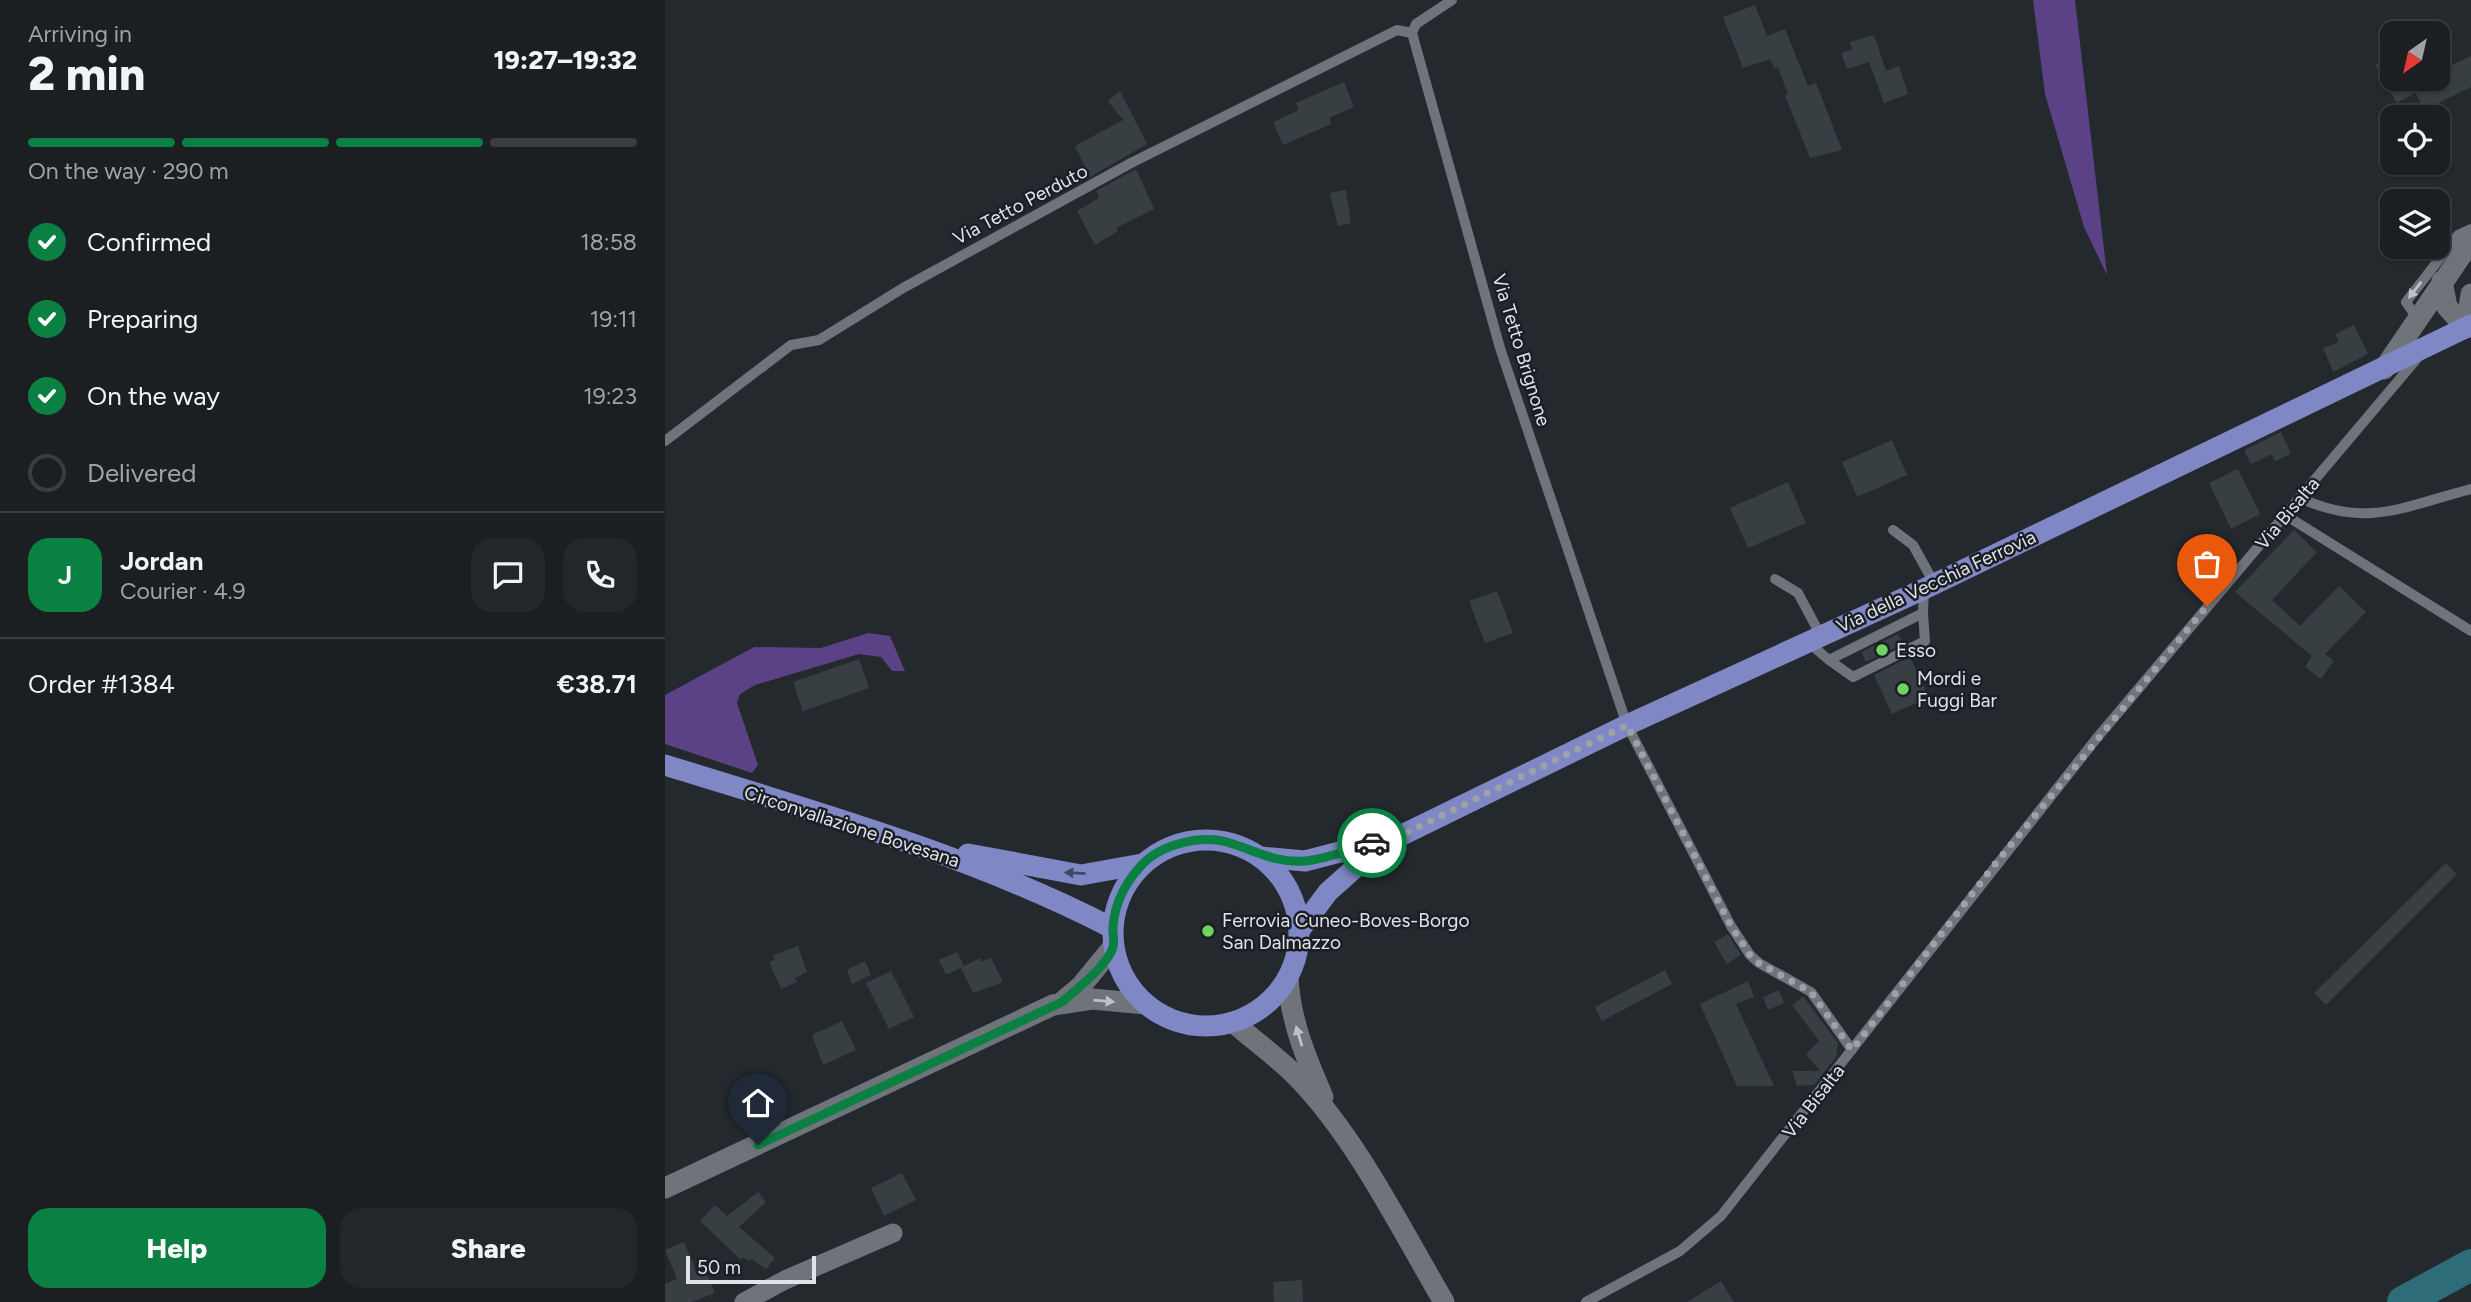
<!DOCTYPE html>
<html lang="en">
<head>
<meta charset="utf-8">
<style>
  body { margin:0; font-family:Figtree,sans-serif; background:#24272a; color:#f1f3f6; height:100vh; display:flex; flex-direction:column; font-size:26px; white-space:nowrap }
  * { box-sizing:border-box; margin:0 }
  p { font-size:23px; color:#a0a2a5 }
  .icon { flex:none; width:38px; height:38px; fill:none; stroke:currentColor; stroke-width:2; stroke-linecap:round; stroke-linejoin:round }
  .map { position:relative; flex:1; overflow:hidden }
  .panel { display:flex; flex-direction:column; background:#1b1f22; width:665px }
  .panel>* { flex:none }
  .needle { width:46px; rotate:214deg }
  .fabs { position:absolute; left:1715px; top:21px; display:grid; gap:14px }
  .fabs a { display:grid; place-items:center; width:70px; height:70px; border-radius:14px; background:#1b1f22; box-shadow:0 2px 5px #0004,0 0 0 2px #393d40; font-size:35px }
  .scale { position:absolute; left:21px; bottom:18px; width:130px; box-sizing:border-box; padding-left:7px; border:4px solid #e0e3e7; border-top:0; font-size:19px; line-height:24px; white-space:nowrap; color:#e0e3e7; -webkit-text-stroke:5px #1b1f25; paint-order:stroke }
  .pin { position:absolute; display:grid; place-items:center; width:60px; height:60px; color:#fff; margin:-72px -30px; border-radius:50% 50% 50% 0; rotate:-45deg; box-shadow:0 0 7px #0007 }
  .pin .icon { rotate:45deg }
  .courier { position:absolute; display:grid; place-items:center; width:70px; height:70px; margin:-35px; border:5px solid #0b8043; border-radius:50%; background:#fff; color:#222; box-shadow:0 2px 9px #0007 }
  .headline em { font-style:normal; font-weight:800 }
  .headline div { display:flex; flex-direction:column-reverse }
  .headline { display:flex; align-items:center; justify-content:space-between; height:119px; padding:0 28px }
  h1 { font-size:46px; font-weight:800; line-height:52px }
  .bar { display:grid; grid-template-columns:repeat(4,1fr); gap:10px 7px; align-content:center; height:84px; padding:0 28px }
  .bar i { height:9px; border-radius:5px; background:#393d40 }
  .bar .current { background:#0b8043 }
  .bar p { grid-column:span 4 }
  .line { display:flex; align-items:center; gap:18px; padding:0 28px; border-top:2px solid #393d40 }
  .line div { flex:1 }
  .round { display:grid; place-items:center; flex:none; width:74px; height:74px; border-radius:21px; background:#24272a }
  ol { padding:0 28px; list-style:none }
  li { display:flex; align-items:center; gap:21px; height:77px }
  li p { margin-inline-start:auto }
  li .icon { padding:7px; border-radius:50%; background:#0b8043; color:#fff; stroke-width:4 }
  li:last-child { color:#a0a2a5 }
  li i { width:38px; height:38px; border:4px solid #393d40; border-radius:50% }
  .primary-button { display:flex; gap:14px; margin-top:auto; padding:14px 28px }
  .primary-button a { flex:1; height:80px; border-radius:21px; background:#0b8043; color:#fff; font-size:28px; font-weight:800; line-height:80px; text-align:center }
  .primary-button a+a { background:#24272a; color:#f1f3f6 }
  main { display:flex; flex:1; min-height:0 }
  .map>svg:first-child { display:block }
  .forest { fill:#5b4286 }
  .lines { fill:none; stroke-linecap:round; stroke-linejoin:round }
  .river { stroke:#2e6d77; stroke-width:32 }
  .building { fill:#383f43 }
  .lane { stroke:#6f747b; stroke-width:10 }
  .street { stroke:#6f747b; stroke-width:19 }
  .secondary { stroke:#6f747b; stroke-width:21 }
  .primary { stroke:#7f88c4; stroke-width:21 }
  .oneway { fill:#bec2c7 }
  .oneway2 { fill:#434965 }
  .done { stroke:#9ea2a6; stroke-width:7; stroke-dasharray:0 12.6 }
  .route { stroke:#0b8043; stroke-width:9 }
  .poi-dot { fill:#70d35f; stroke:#1b1f25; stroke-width:2.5 }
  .labels { text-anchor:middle; stroke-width:5; stroke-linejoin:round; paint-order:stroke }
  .street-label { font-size:19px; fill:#e0e3e7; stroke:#1b1f25 }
  .poi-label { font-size:19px; fill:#e0e3e7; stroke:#1b1f25; text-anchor:start }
</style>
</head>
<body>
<main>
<section class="panel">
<div class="headline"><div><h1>2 min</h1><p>Arriving in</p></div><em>19:27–19:32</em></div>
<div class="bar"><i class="current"></i><i class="current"></i><i class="current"></i><i></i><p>On the way · 290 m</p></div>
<ol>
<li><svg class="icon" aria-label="check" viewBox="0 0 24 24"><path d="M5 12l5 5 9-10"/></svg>Confirmed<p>18:58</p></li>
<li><svg class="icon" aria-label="check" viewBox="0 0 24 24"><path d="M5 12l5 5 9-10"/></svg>Preparing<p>19:11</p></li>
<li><svg class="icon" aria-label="check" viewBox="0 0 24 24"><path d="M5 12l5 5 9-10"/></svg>On the way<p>19:23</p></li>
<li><i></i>Delivered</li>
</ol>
<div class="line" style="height:126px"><b class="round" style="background:#0b8043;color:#fff">J</b><div><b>Jordan</b><p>Courier · 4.9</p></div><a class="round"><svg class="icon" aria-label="chat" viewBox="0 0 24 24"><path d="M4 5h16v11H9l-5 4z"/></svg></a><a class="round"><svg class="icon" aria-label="phone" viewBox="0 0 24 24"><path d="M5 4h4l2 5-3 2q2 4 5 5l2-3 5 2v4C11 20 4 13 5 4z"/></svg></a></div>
<div class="line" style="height:91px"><div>Order #1384</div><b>€38.71</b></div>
<div class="primary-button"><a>Help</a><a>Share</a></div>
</section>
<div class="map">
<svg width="1806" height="1302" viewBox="0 0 1806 1302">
  <rect width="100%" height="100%" fill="#24292e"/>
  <path class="forest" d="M1368,0h42l32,275 -23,-48 -39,-133z
    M203,633l22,3 15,35h-13l-11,-14 -22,-3 -104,31 -15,9 -3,9 21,62 -6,8 -87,-29v-49l89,-48 67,1z"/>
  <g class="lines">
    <path class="river" d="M1738,1302l68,-37"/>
  </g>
  <path class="building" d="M1090,5l12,31 18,-7 23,57 8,-3 26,67 -32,8 -25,-63 3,-1 -10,-27 -4,1 -4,-9 -27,9 -20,-51z
    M1209,35l12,36 13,-5 9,28 -24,9 -15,-41 -22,7 -6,-16 11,-4 -2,-7z
    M1727,55v24h15l8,14 -18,10 -22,-38z
    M1806,56v31l-47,23 -12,-25 12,-6h14v-7z
    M679,82l10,25 -25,11 2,6 -48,21 -10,-23 26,-12 -3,-7z
    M455,91l27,53 -57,33 -15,-31 48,-26 -15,-19z
    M471,169l18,40 -38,19 2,3 -23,14 -18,-34 22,-13 -3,-7z
    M681,190l5,33 -13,3 -8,-33z
    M1689,325l14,29 -35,18 -10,-24 16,-6 -4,-8z
    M1616,432l10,22 -16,7 -3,-7 -21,10 -7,-14z
    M1227,440l15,35 -50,22 -15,-35z
    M1573,469l22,45 -29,15 -22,-46z
    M1123,482l18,41 -58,25 -18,-40z
    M1629,530l23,22 -45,48 28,26 39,-40 27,26 -41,42 9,7 -13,18 -16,-12 7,-11 -77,-64z
    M832,591l16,42 -28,10 -16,-42z
    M1233,634l5,10 -37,18 -5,-10z
    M1245,657l19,40 -37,17 -18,-39z
    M194,659l10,29 -66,23 -10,-29z
    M1781,863l11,11 -131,131 -12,-12z
    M1063,934l13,21 -14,9 -13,-22z
    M133,946l9,26 -12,6 2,4 -16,7 -12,-27 6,-2 -2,-5z
    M292,952l7,14 16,-8 1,4 10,-4 12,24 -30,11 -12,-25 -15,7 -7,-15z
    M200,961l6,14 -19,9 -5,-14z
    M1000,970l7,14 -70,37 -7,-14z
    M226,971l23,46 -25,12 -23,-46z
    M1083,981l6,16 -18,7 38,82h-37l-37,-82z
    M1114,990l5,13 -16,7 -5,-13z
    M1138,996l35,47 -2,14 -22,28 -17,1 -5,-15h28l-14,-17 13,-13 -27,-36z
    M177,1021l14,29 -33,15 -11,-30z
    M237,1173l14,27 -32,16 -13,-28z
    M93,1192l8,10 -27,25 36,31 -9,11 -15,-10 -2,2 -6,-4 -2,3 -41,-39 15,-16 12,11z
    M19,1242l14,33 8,-3 9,21 -24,9h-26v-18l12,-5 -12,-29z
    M637,1280l1,22h-29l-1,-20z
    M1056,1281l13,21h-47z"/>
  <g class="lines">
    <path class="lane" d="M787,0l-36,24 -4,9 88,315 127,377 104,201 19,29 9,8 52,29 41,58
      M1752,318l-11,-16 52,-67 13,-6
      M0,441l126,-96 28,-5 84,-52 228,-125 266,-133 15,3
      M1635,498c68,31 104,8 171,-9
      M1620,515l186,116
      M1228,530l20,15 21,38
      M1110,579l23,14 23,43
      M1144,643l20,17 94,-47 1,-24
      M1164,660l24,17 72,-36 -2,-28
      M921,1302l94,-51 41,-35 375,-477 324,-384"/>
    <path class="street" d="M79,1302l41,-22 108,-47"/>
    <path class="secondary" d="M1777,281l5,26 19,21
      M1801,328l5,-34
      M1719,369l87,-128
      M623,977c2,43 18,81 35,120
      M397,1002l19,-16 32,-39
      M568,1022c21,19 46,36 65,56 59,61 103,151 146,224
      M0,1188l388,-183 39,-6 54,5"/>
    <path class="primary" d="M0,765c151,47 306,90 447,163
      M448 933a93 93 0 1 1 186 0a93 93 0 1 1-186 0Z
      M303,854l113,21 61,-11
      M595,857l45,4 77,-20
      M634,931l29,-39 37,-33 35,-23 227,-111 297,-136 547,-264"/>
  </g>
  <defs><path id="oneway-solid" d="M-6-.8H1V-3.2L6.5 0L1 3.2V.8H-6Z" transform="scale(1.75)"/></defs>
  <g class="oneway">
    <use href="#oneway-solid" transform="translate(1750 290) rotate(128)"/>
    <use href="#oneway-solid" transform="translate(439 1001) rotate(5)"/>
    <use href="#oneway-solid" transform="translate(634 1036) rotate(-107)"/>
  </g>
  <use class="oneway2" href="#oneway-solid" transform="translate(410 873) rotate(-177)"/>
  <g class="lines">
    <path class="done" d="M707,843l28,-7 227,-111 104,201 19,29 9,8 52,29 41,58 140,-182 215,-262"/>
    <path class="route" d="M93,1145l304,-143c14,-12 46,-37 51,-55 2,-6 -1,-15 0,-21 2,-23 11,-41 26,-58 20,-24 64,-35 94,-24 25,8 43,19 72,17 22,-2 46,-12 67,-18"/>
  </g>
  <g class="poi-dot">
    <circle cx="1217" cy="650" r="7"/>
    <circle cx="1238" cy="689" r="7"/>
    <circle cx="543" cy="931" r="7"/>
  </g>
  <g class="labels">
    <g class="street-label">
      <text transform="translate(355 204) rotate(-28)" y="7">Via Tetto Perduto</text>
      <text transform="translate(857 350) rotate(73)" y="7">Via Tetto Brignone</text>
      <text transform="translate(1622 513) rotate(-50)" y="7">Via Bisalta</text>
      <text transform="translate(1271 581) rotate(-25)" y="7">Via della Vecchia Ferrovia</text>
      <text transform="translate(187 826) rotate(18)" y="7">Circonvallazione Bovesana</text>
      <text transform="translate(1148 1101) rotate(-52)" y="7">Via Bisalta</text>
    </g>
    <g class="poi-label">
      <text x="1231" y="657">Esso</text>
      <text x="1252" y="685">Mordi e<tspan x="1252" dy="22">Fuggi Bar</tspan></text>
      <text x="557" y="927">Ferrovia Cuneo-Boves-Borgo<tspan x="557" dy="22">San Dalmazzo</tspan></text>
    </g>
  </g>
</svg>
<div class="fabs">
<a><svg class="needle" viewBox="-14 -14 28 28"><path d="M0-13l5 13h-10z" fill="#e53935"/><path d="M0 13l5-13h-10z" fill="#a0a2a5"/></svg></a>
<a><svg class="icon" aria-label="locate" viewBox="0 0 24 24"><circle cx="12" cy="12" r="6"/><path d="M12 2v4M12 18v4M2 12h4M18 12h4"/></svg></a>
<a><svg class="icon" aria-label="layers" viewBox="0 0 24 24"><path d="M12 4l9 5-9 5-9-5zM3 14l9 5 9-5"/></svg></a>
</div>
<div class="scale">50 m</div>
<div class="pin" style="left:1542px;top:606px;background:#ea580c"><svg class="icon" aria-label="bag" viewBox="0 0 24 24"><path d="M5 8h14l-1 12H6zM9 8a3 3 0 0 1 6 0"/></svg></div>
<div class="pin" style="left:93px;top:1145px;background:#1f2937"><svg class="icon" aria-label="home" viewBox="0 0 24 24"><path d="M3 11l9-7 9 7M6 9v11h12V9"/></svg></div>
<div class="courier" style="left:707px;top:843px"><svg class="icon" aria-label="car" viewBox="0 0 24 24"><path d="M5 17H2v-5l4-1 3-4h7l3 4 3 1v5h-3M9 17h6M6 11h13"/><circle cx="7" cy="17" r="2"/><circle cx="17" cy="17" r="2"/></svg></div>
</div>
</main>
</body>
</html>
